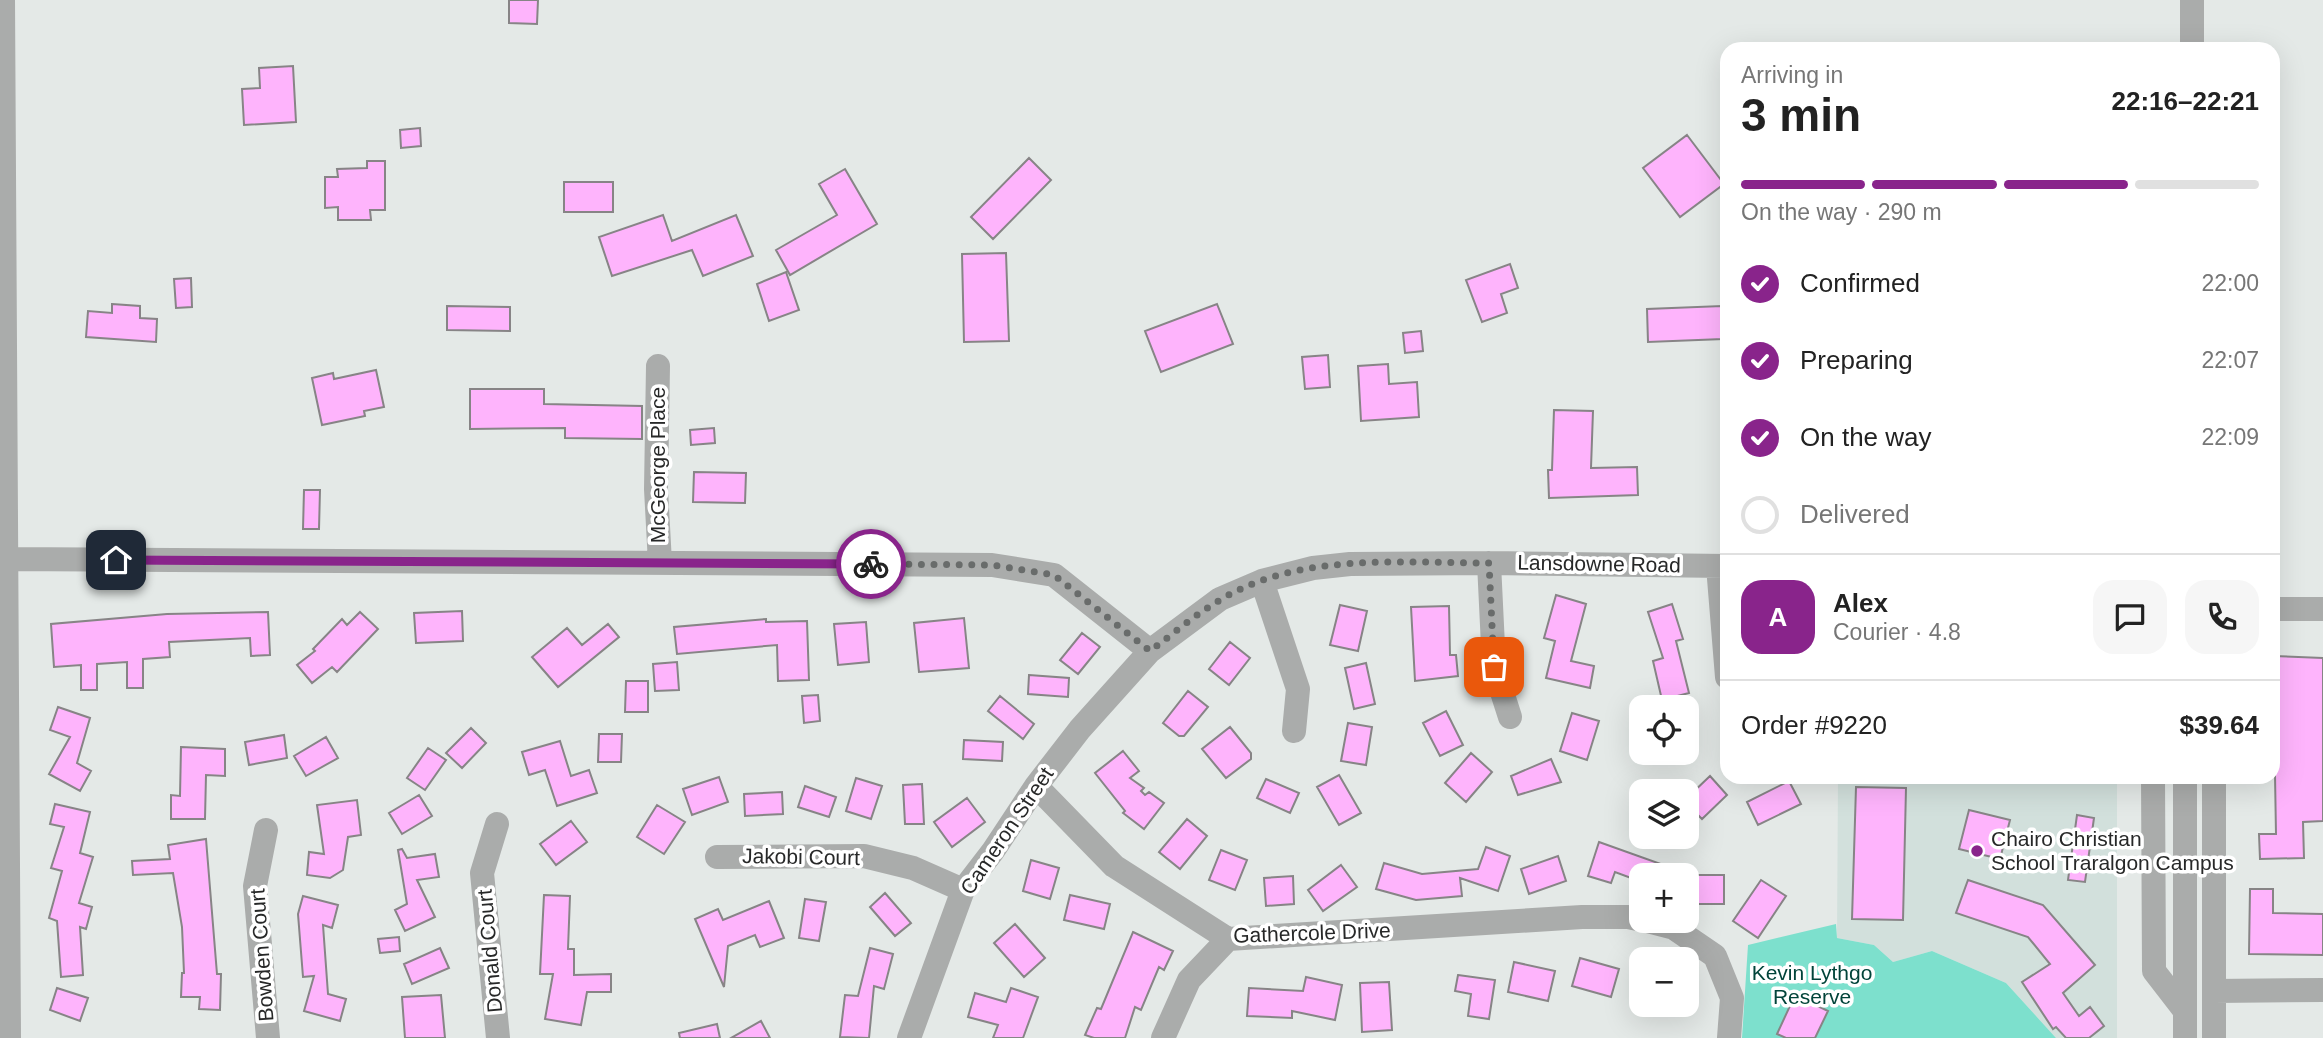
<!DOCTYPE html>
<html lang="en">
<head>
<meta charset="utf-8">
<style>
  body { margin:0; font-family:Arial,sans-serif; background:#f6f6f6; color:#222; height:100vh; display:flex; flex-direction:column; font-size:26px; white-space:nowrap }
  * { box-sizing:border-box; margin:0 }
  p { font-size:23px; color:#767676 }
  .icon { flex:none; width:38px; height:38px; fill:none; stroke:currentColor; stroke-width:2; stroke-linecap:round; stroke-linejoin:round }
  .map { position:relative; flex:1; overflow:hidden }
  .drawer { position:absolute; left:1720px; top:42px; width:560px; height:742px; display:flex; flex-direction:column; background:#fff; border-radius:21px; box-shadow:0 7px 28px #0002 }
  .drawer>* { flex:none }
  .buttons { position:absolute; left:1629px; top:695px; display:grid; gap:14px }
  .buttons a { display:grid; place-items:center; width:70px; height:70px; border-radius:14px; background:#fff; box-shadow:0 7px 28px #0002; font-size:35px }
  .pin { position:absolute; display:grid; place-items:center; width:60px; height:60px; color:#fff; margin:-30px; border-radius:14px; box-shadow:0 4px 10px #0006 }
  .courier { position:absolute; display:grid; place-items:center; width:70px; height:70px; margin:-35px; border:5px solid #89248b; border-radius:50%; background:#fff; color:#222; box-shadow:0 2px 9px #0007 }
  .headline em { font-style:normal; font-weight:700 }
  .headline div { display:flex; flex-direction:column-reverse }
  .headline { display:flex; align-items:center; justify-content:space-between; height:119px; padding:0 21px }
  h1 { font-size:46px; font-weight:700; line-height:52px }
  .bar { display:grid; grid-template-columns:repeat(4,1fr); gap:10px 7px; align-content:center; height:84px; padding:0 21px }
  .bar i { height:9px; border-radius:5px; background:#e0e0e0 }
  .bar .active { background:#89248b }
  .bar p { grid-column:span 4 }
  .line { display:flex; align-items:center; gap:18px; padding:0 21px; border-top:2px solid #e0e0e0 }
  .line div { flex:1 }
  .round { display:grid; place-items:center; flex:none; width:74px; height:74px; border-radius:21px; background:#f6f6f6 }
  ol { padding:0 21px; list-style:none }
  li { display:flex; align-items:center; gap:21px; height:77px }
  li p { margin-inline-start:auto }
  li .icon { padding:7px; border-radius:50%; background:#89248b; color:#fff; stroke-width:4 }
  li:last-child { color:#767676 }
  li i { width:38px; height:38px; border:4px solid #e0e0e0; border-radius:50% }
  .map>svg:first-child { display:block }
  .built { fill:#d2e0dc }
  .green { fill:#7de0cd }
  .building { fill:#feb4fc; stroke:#878486; stroke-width:2 }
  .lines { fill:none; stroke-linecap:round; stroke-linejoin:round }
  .minor { stroke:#aaacab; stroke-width:24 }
  .done { stroke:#696c6b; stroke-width:7; stroke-dasharray:0 12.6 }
  .route { stroke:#89248b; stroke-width:9 }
  .poi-dot { fill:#89248b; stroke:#fff; stroke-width:2.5 }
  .labels { text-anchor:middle; stroke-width:7; stroke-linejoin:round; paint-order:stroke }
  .street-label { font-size:21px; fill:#272828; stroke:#fff }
  .poi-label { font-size:21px; fill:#272828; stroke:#fff; text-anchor:start }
  .park-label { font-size:21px; fill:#02443a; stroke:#fff }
</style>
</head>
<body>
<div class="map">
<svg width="2323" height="1038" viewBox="0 0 2323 1038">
  <rect width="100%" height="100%" fill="#e4e9e7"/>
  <path class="built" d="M1838,777h279v261h-61l-50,-55 -74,-32 -39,11 -19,-17 -37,-7z"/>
  <path class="green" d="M1836,924l1,14 37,7 19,17 39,-11 74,32 50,55h-314l6,-93z"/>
  <path class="building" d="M509,0h29l-1,24 -28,-1z
    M293,66l3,56 -52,3 -2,-36 18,-1 -1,-20z
    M420,128l1,18 -20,2 -1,-18z
    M1687,135l37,49 -44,33 -37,-49z
    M1029,158l22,22 -58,59 -22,-22z
    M367,161h18v49h-15l1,10h-33v-13l-13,1v-31h13l-1,-8 30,-1z
    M845,169l32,55 -87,51 -14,-25 61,-35 -18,-31z
    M564,182h49v30h-49z
    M663,215l9,26 64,-26 17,41 -50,20 -11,-26 -80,26 -13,-39z
    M1006,253l3,88 -45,1 -2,-88z
    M1510,264l8,24 -17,6 6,19 -25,9 -16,-42z
    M786,272l13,38 -30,11 -12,-37z
    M191,278l1,29 -16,1 -2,-29z
    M112,304l28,2v12l17,1 -1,23 -70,-5 2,-26 24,2z
    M1217,304l16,40 -72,28 -16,-41z
    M447,306l63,1v24l-63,-1z
    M1722,306l1,33 -75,3 -1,-33z
    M1421,331l2,20 -18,2 -2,-20z
    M1328,355l2,32 -25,2 -3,-32z
    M1388,364l1,20 28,-2 2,35 -58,4 -3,-55z
    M376,370l8,37 -20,4 1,5 -43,9 -10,-47 21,-5 1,6z
    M470,389h74v15l98,2v33l-77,-1v-10l-95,1z
    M1554,410l39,1 -2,57 46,-1 1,28 -89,3 -1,-28h4z
    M714,428l1,15 -24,2 -1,-15z
    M694,472l52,1 -1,30 -52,-1z
    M304,490h16l-1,39h-16z
    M1556,595l30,9 -15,57 23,5 -4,22 -44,-10 9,-37 -11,-3z
    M1672,604l11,35 -7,2 13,52 -27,7 -9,-39 10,-3 -15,-46z
    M1340,605l27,6 -9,40 -28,-6z
    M1449,606l1,49h6l2,21 -43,5 -4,-74z
    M462,611l1,30 -47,2 -2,-30z
    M268,612l2,43 -19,1 -1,-18 -81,4 1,15 -27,2v29h-16v-26l-30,2v26h-16v-25l-27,2 -3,-43 116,-10z
    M360,612l18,17 -41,43 -5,-5 -20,16 -15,-18 18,-14 -2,-2 29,-30 5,6z
    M964,618l5,50 -50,4 -5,-49z
    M766,619v3l41,-1 2,59 -31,1 -1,-36 -100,9 -3,-27z
    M866,622l3,40 -31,3 -4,-41z
    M608,624l11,13 -61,50 -26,-30 35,-29 15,17z
    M1082,633l18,14 -22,27 -18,-14z
    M1230,642l20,16 -21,27 -20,-16z
    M2273,656l50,2v163l-20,1 1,36 -44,1 -1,-25h17z
    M677,662l2,28 -24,1 -2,-27z
    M1366,663l9,41 -21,5 -9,-41z
    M1029,675l40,3 -1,19 -40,-3z
    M626,681h22v31h-23z
    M1188,691l20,16 -24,29h-5l-16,-13z
    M818,695l2,26 -16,2 -2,-27z
    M1000,696l34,28 -11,15 -35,-28z
    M58,707l32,11 -13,45 14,8 -11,20 -31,-17 21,-37 -20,-7z
    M1446,711l17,34 -23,11 -17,-33z
    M1572,713l27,8 -12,39 -27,-9z
    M1348,723l24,4 -6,38 -25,-4z
    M1230,727l21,26v6l-25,19 -24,-29z
    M471,728l15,15 -24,25 -16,-15z
    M599,734h23l-1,28h-23z
    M284,735l3,23 -38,7 -4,-23z
    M326,737l12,21 -32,18 -12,-20z
    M964,740l39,2 -1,19 -39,-2z
    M560,741l11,35 18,-6 8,23 -40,13 -12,-36 -16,5 -7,-23z
    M181,747l44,2v27l-19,-1 -1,44h-34v-24l9,1z
    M428,748l18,12 -21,30 -18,-12z
    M1123,751l16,20 -9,7 14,10 -3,3 4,4 4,-3 15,11 -20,26 -21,-16 2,-2 -30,-38z
    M1471,753l21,19 -26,30 -21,-19z
    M1551,759l10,23 -43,13 -7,-19z
    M1339,775l22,38 -22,12 -22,-38z
    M1710,776l17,19 -25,24 -15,-15v-6z
    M719,777l9,25 -36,13 -9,-26z
    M856,778l26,8 -11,33 -25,-8z
    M1266,779l33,14 -9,20 -33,-15z
    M1789,781l12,23 -43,21 -11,-23z
    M922,784l2,40h-19l-2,-39z
    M805,786l31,11 -7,20 -31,-10z
    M1856,787l50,1 -3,132 -51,-1z
    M782,792l1,22 -38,2 -1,-22z
    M419,795l13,21 -30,18 -13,-21z
    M967,798l18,24 -33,25 -18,-25z
    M357,800l4,35 -13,2 -5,33 -13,8 -23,-3 2,-23 15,2 -7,-49z
    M55,804l35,8 -10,41 13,4 -14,46 13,4 -6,22 -6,-2 3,48 -22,2 -4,-56 -8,-3 13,-47 -11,-3 13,-41 -14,-3z
    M657,805l28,17 -21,32 -27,-17z
    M1969,810l41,10 -10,39 -41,-10z
    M2077,815l17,3 -9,64 -17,-2z
    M1187,819l20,17 -27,33 -21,-17z
    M571,821l16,21 -31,23 -16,-21z
    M206,839l11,135h4l-1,36 -21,-1 1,-12h-19l1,-24h2l-2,-46 -9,-54 -40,2 -1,-14 38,-2 -2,-14z
    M1599,842l87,31 -1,2h-43v7l-27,-10 -4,11 -23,-7z
    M1486,847l24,9 -12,35 -38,-13 2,18 -46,4 -40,-11 8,-26 38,11 56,-5z
    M402,849l5,9 28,-4 4,23 -22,3 18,37 -30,14 -10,-21 12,-6 -9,-54z
    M1221,850l26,10 -12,30 -26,-10z
    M1558,856l8,25 -37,13 -8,-25z
    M1031,860l28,8 -9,31 -27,-8z
    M1341,865l16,22 -34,24 -15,-21z
    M1687,875h37v29h-37z
    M1293,876l1,28 -28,2 -2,-28z
    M1761,880l25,16 -28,42 -25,-17z
    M1968,880l75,25 52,60 -32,28 16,23 11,-9 14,19 -15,12h-23l-10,-11 -3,2 -31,-47 28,-18 -22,-27 -72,-24z
    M2250,889h23v24l50,1v41l-74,-1z
    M885,893l26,30 -16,13 -25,-29z
    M544,895l26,1 -2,53h6v26l37,-1v18h-24l-6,33 -36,-6 8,-45h-13z
    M1070,895l40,9 -6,25 -40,-9z
    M303,896l35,9 -6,23 -9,-3 5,69 18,5 -6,22 -36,-10 10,-35 -11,1 -5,-63z
    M805,899l21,3 -7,39 -20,-3z
    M769,901l15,37 -24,9 -5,-12 -27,11 -4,41 -29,-68 23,-10 5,11z
    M1015,924l30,34 -21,19 -30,-34z
    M1133,932l40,19 -9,19 -5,-3 -18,43 -6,-3 -10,31h-31l-9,-3 12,-27 4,1z
    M399,937l1,14 -20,2 -2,-14z
    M440,948l9,20 -37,16 -8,-20z
    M870,948l23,6 -9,35 -10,-3 -5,52 -29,-1 5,-42 13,1z
    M1580,958l39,11 -8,28 -39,-11z
    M1514,962l41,9 -7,30 -40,-9z
    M1458,975l37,5 -6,39 -21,-3 3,-22 -16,-3z
    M1306,977l36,8 -7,35 -43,-9v7l-45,-2 2,-28 54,3z
    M1389,982l3,48 -30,2 -2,-49z
    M57,988l31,10 -8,23 -30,-11z
    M1011,988l27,9 -15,41h-30l5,-13 -30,-8 7,-24 31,9z
    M441,995l4,43h-40l-3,-41z
    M1795,995l33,16 -13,27h-29l-9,-4z
    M761,1021l9,17h-39z
    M717,1024l3,14h-40l-1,-5z"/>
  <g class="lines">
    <path class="minor" d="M3,0l6,1038
      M2192,49v-49
      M658,366l-2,123 4,74
      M7,559l985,6 62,10 96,76
      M1489,563l5,104 16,50
      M1718,566l9,111
      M1262,581l36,108 -4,42
      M2273,609h50
      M2153,777l1,194 31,40
      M2185,777v261
      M1036,786l78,80 114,73 354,-22h46l14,3
      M497,824l-15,49 16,165
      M266,830l-11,56 13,152
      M717,857l147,-1 49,12 50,22
      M1643,920l31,8 41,28 17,42 -3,40
      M2214,991l109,-1
      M909,1038l54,-148 30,-39 43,-65 44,-57 70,-78 70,-52 42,-18 51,-13 37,-4 139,-1 238,3
      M1163,1038l26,-58 39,-41
      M2214,1038v-261"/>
  </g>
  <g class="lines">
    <path class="done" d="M871,564l121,1 62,10 96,76c23,-17 46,-37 70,-51 79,-48 181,-37 269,-37l5,104"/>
    <path class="route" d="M116,560l755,4"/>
  </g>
  <circle class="poi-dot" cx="1977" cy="851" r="7"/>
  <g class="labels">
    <g class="street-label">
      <text transform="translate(658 465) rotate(-90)" y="7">McGeorge Place</text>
      <text transform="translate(1599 564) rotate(1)" y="7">Lansdowne Road</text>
      <text transform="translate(1007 831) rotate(-56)" y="7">Cameron Street</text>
      <text transform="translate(801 857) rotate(1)" y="7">Jakobi Court</text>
      <text transform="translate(1312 933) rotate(-2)" y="7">Gathercole Drive</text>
      <text transform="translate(490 951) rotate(-95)" y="7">Donald Court</text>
      <text transform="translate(262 955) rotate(-94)" y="7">Bowden Court</text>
    </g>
    <g class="poi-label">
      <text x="1991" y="846">Chairo Christian<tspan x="1991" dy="24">School Traralgon Campus</tspan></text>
    </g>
    <g class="park-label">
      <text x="1812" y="980">Kevin Lythgo<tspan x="1812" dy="24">Reserve</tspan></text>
    </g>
  </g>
</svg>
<div class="buttons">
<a><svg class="icon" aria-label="locate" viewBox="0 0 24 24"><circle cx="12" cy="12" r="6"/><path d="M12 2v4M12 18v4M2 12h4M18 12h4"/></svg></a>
<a><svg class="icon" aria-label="layers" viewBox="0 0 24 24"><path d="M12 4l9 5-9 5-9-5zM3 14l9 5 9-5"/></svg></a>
<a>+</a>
<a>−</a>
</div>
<div class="pin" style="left:1494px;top:667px;background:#ea580c"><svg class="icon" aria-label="bag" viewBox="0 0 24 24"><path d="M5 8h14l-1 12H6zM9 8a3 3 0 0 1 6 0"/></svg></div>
<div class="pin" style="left:116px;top:560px;background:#1f2937"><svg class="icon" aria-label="home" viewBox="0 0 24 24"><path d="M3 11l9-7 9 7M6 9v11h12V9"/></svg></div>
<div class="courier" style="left:871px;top:564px"><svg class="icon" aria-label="bike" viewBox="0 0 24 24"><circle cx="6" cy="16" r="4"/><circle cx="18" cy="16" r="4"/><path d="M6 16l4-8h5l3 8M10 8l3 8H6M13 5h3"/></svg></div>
<section class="drawer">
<div class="headline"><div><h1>3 min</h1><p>Arriving in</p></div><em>22:16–22:21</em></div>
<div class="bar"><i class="active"></i><i class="active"></i><i class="active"></i><i></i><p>On the way · 290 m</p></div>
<ol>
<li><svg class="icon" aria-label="check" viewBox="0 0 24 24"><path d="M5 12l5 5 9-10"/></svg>Confirmed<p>22:00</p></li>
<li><svg class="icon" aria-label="check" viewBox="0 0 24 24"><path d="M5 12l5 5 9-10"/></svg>Preparing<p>22:07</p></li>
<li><svg class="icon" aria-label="check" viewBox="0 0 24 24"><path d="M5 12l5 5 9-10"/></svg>On the way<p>22:09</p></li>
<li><i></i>Delivered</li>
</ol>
<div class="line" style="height:126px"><b class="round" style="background:#89248b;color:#fff">A</b><div><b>Alex</b><p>Courier · 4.8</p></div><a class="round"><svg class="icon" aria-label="chat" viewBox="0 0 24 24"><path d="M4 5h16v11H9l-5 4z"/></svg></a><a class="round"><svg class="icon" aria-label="phone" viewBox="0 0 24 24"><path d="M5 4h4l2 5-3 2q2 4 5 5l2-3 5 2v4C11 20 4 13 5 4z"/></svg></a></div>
<div class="line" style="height:91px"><div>Order #9220</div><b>$39.64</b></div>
</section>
</div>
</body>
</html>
